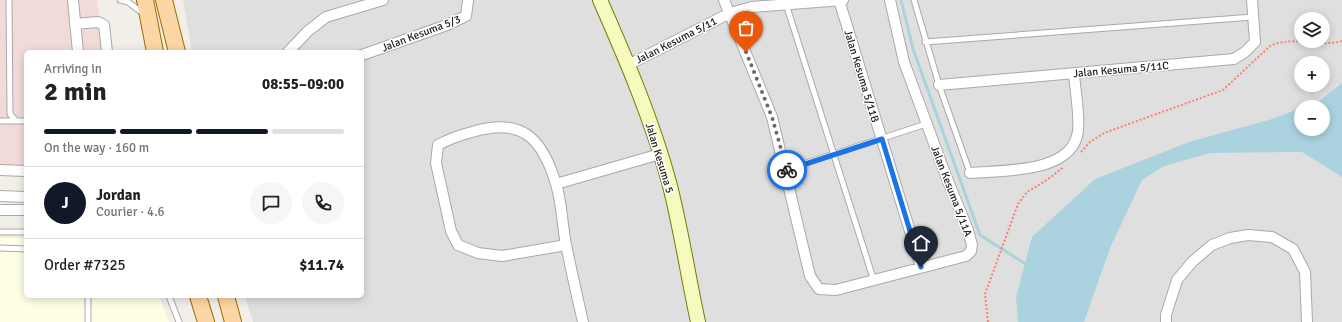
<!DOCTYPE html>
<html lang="en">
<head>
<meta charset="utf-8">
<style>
  body { margin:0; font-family:Signika,sans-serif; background:#f6f6f6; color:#222; height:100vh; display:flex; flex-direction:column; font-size:15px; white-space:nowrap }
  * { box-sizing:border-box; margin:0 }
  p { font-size:13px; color:#767676 }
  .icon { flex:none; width:22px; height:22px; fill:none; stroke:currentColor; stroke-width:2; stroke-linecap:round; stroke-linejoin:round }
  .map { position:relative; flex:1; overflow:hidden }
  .details { position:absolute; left:24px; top:50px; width:340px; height:248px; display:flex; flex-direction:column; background:#fff; border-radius:6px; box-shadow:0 2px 10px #0003 }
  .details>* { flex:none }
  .buttons { position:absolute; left:1294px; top:12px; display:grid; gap:8px }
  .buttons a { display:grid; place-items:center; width:36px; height:36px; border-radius:50%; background:#fff; box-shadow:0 2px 10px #0003; font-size:20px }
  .pin { position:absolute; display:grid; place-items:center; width:34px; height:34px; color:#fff; margin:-41px -17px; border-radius:50% 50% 50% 0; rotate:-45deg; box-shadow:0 0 4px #0007 }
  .pin .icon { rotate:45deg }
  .courier { position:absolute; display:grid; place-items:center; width:40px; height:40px; margin:-20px; border:3px solid #1a73e8; border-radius:50%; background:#fff; color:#222; box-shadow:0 1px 5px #0007 }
  .head em { font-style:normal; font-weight:800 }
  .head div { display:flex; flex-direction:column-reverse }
  .head { display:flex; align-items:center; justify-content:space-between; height:68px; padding:0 20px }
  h1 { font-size:26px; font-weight:800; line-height:30px }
  .bar { display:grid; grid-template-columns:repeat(4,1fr); gap:6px 4px; align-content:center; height:48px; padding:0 20px }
  .bar i { height:5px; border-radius:3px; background:#e0e0e0 }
  .bar .active { background:#111827 }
  .bar p { grid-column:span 4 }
  .line { display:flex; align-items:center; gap:10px; padding:0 20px; border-top:1px solid #e0e0e0 }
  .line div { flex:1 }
  .round { display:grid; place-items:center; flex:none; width:42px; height:42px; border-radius:21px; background:#f6f6f6 }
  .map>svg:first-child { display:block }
  .residential { fill:#e0dfdf; fill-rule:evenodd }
  .commercial { fill:#f2dad9 }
  .education { fill:#ffffe5 }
  .water { fill:#aad3df }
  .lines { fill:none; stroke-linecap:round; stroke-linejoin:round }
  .stream { stroke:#aad3df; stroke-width:3 }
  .lane-casing { stroke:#a9a9a9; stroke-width:7 }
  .street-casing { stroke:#a9a9a9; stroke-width:12 }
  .secondary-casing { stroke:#707d05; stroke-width:16 }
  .primary-casing { stroke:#a06b00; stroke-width:18 }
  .path { stroke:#fa8072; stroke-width:2; stroke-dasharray:2 2; stroke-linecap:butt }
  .lane { stroke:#fff; stroke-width:5 }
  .street { stroke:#fff; stroke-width:10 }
  .secondary { stroke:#f7fabf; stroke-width:14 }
  .primary { stroke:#fcd6a4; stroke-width:16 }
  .done { stroke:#6b6a68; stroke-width:4; stroke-dasharray:0 7.2 }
  .route { stroke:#1a73e8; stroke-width:5 }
  .labels { text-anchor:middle; stroke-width:3; stroke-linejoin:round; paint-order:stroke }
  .street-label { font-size:11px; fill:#222; stroke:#fff }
</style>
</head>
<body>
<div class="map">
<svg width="1342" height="322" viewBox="0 0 1342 322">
  <rect width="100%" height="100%" fill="#f2efe9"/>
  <path class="residential" d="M183,0h1159v322h-1089l-8,-26h117v-244h-170zM1301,19h22v22h-22zM1301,63h22v22h-22zM1301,107h22v22h-22z"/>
  <path class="commercial" d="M0,0h97l6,52h-77v113h-26z"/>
  <path class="education" d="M0,238h26v58h133l10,26h-169z"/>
  <path class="water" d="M1342,83v94l-40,-25 -92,1 -46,13 -22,14 -32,68 -26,74h-66l-2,-25 16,-60 63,-58 94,-37 83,-23 29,-11v21h22v-22h-20l16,-6z"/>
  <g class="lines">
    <path class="stream" d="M901,0l12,49 67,186 44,28"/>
    <g class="lane-casing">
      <path id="lane" d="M9,0l1,114 6,7h10
        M120,0l8,2 16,12
        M914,0l25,85 31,88
        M786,4l88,277
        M925,42l328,-25
        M0,121h16
        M785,170l141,-46
        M0,232h26
        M0,248l26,1
        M88,296v26
        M169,296l10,26"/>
    </g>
    <g class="street-casing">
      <path id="street" d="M73,0l5,52
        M724,0l48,117 38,159 9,13 17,1 130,-34 5,-5 1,-6 -4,-15 -22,-54 -42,-114 -14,-62
        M839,0l82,267
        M75,24l23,-2 6,3 3,27
        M288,52l20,-21 18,-14 57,-17
        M362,55l85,-30 19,-9 2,-15
        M628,65l102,-52 22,-6 91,-7
        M939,85l295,-26 11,-7 10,-10 -3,-42
        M0,170l26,1
        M970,173c32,-3 103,1 108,-42 2,-17 -3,-40 -4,-58
        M556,184l104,-30
        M0,196l26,1
        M0,210h26
        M566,245l-64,11 -24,-3 -20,-8 -7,-14 -15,-68 2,-18c11,-6 22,-10 34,-13 49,-15 70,5 84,52 6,19 6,41 10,60 5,26 11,52 17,78
        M1166,322v-7l11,-35 15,-18 20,-17 18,-7 18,-3 24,2 21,12 12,23 2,50"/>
    </g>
    <g class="secondary-casing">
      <path id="secondary" d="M600,0c26,59 52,120 69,182 12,46 19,94 29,140"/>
    </g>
    <g class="primary-casing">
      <path id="primary" d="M145,0l10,52
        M164,0l13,52
        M198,296l8,26
        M226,296l7,26"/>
    </g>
    <path class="path" d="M1081,152l9,-10 14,-9 119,-43 47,-44c23,-11 47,2 72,-5
      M988,322l-3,-28 33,-90 9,-12 17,-10 20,-15"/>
    <use href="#lane" class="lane"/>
    <use href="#street" class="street"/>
    <use href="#secondary" class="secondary"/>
    <use href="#primary" class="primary"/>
  </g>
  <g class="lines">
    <path class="done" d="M746,52l26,65 15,53"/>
    <path class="route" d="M787,170l95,-31 39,128"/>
  </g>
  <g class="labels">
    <g class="street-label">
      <text transform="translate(421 33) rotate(-21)" y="4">Jalan Kesuma 5/3</text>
      <text transform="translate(676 40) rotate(-27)" y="4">Jalan Kesuma 5/11</text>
      <text transform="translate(1121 69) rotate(-5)" y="4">Jalan Kesuma 5/11C</text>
      <text transform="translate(862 76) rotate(73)" y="4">Jalan Kesuma 5/11B</text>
      <text transform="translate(660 158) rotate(73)" y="4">Jalan Kesuma 5</text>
      <text transform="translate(952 191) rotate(69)" y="4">Jalan Kesuma 5/11A</text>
    </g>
  </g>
</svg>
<div class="buttons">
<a><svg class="icon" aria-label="layers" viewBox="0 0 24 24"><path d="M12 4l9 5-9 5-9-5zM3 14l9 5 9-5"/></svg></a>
<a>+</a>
<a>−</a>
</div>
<div class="pin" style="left:746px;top:52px;background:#ea580c"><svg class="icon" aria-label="bag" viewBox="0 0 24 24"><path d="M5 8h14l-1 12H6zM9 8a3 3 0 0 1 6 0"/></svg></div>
<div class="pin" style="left:921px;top:267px;background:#1f2937"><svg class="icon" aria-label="home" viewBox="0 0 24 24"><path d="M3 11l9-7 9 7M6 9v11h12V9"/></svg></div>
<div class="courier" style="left:787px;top:170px"><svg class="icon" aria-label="bike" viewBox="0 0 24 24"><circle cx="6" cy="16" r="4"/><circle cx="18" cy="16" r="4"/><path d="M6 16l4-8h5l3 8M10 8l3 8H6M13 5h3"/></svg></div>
<section class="details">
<div class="head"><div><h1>2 min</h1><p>Arriving in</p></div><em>08:55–09:00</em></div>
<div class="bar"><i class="active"></i><i class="active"></i><i class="active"></i><i></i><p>On the way · 160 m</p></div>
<div class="line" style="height:72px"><b class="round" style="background:#111827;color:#fff">J</b><div><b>Jordan</b><p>Courier · 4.6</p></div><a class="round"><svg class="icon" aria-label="chat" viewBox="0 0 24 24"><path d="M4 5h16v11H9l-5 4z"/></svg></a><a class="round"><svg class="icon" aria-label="phone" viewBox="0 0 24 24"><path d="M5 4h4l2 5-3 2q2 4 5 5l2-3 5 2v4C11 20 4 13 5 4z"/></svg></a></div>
<div class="line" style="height:52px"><div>Order #7325</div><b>$11.74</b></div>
</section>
</div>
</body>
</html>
